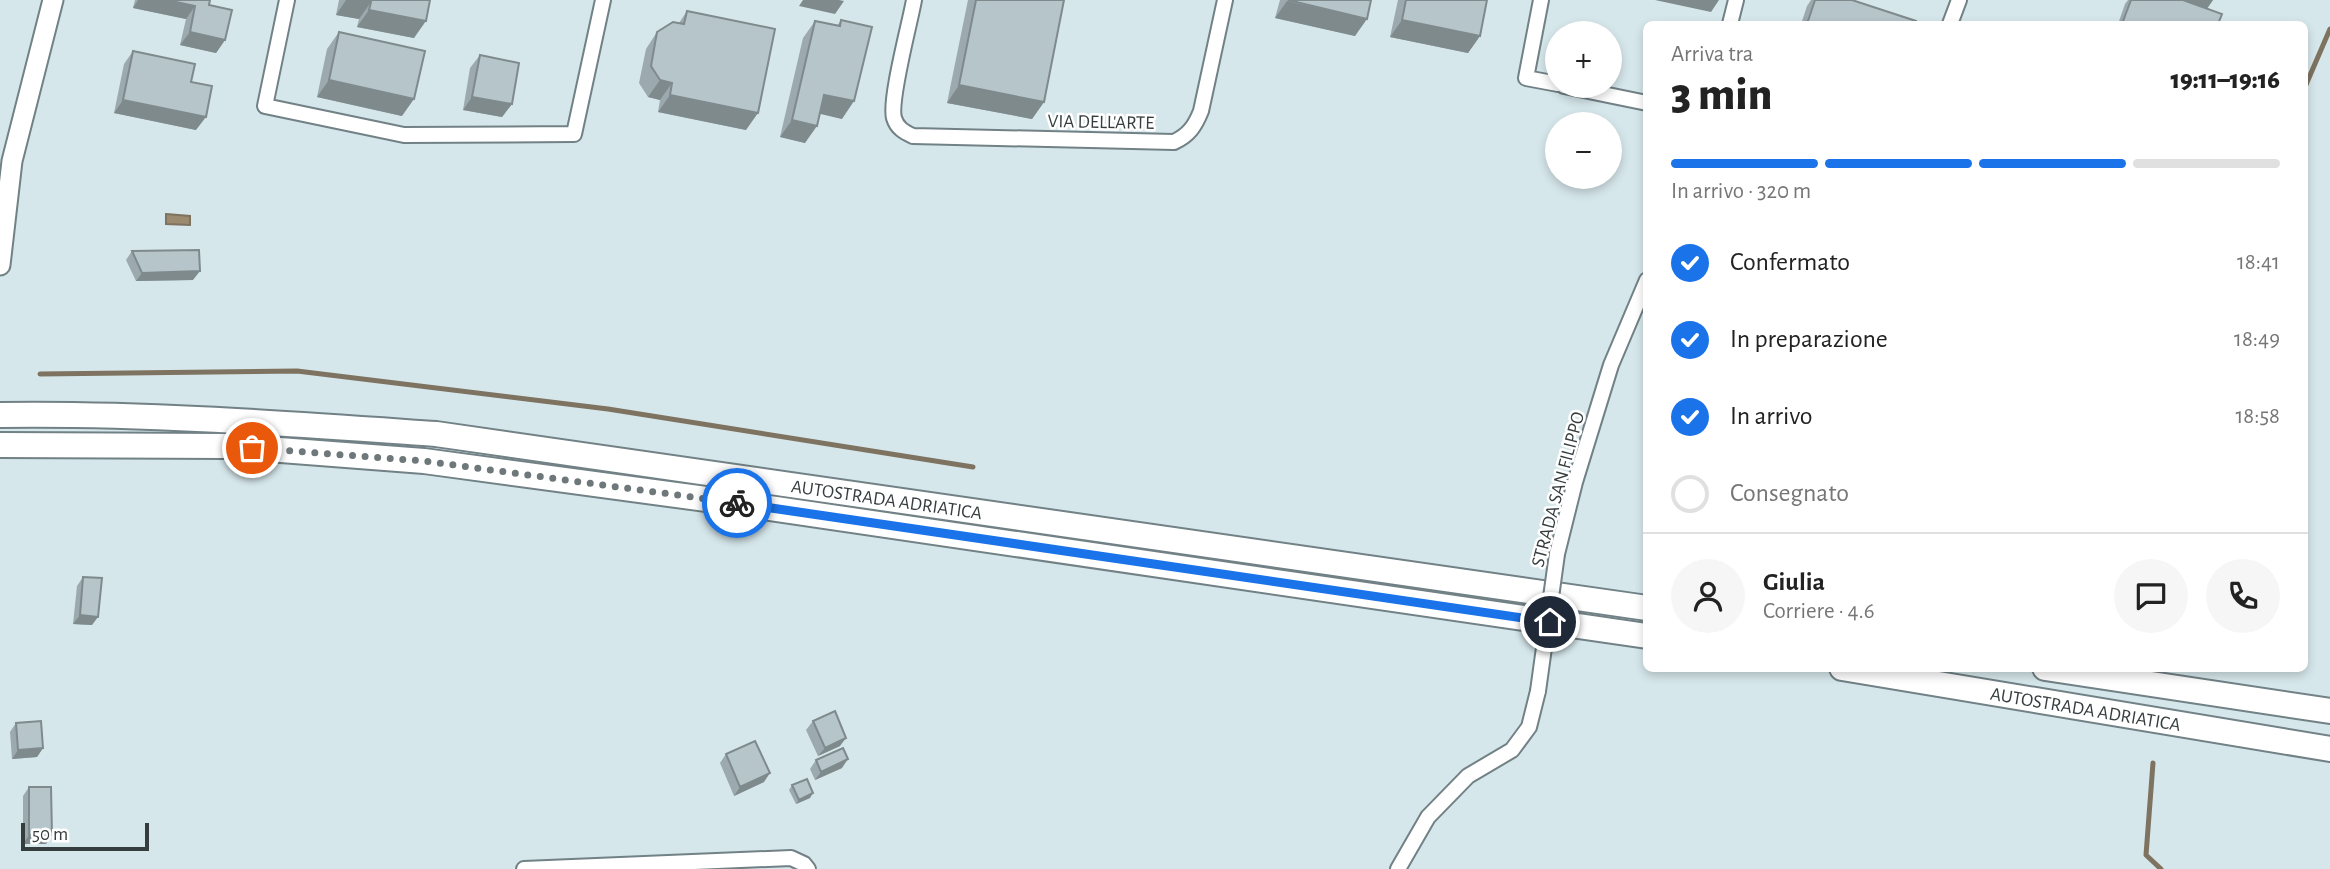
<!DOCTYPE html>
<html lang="it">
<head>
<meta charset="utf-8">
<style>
  body { margin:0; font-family:"Alegreya Sans",sans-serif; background:#f6f6f6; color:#222; height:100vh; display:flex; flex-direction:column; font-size:26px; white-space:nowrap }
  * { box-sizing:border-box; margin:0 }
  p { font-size:23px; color:#767676 }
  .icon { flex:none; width:38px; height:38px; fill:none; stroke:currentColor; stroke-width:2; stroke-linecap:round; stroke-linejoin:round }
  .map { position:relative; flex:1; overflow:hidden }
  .panel { position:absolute; left:1643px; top:21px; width:665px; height:651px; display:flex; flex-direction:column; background:#fff; border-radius:10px; box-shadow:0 4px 10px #0003 }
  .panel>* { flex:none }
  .controls { position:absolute; left:1545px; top:21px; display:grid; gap:14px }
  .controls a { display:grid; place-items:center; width:77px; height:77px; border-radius:50%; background:#fff; box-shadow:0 4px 10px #0003; font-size:35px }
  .scale { position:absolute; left:21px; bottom:18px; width:128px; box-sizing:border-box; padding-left:7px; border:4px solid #363d3e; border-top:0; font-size:19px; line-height:24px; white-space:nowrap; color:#363d3e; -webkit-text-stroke:5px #fff; paint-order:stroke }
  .pin { position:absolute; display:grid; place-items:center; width:60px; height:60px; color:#fff; margin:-30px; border:4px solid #fff; border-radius:50%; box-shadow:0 2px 7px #0007 }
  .courier { position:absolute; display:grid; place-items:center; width:70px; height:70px; margin:-35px; border:5px solid #1a73e8; border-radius:50%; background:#fff; color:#222; box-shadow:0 2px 9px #0007 }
  .overview em { font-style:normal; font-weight:800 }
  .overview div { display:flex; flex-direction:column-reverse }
  .overview { display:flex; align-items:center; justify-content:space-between; height:119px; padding:0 28px }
  h1 { font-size:46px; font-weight:800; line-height:52px }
  .bar { display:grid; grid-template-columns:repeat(4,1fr); gap:10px 7px; align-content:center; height:84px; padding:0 28px }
  .bar i { height:9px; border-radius:5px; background:#e0e0e0 }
  .bar .selected { background:#1a73e8 }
  .bar p { grid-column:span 4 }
  .line { display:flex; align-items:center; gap:18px; padding:0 28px; border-top:2px solid #e0e0e0 }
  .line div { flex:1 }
  .round { display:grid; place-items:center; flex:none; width:74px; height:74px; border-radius:37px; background:#f6f6f6 }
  ol { padding:0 28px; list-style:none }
  li { display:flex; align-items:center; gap:21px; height:77px }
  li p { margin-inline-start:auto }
  li .icon { padding:7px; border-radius:50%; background:#1a73e8; color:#fff; stroke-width:4 }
  li:last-child { color:#767676 }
  li i { width:38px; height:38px; border:4px solid #e0e0e0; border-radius:50% }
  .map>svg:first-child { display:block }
  .water { fill:#9c8a6e; stroke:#7d7360; stroke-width:2 }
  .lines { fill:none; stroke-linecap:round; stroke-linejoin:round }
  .stream { stroke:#7d7360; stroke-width:5 }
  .street-casing { stroke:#718185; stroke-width:18 }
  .secondary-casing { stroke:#718185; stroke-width:23 }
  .highway-casing { stroke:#718185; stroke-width:28 }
  .street { stroke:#fff; stroke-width:14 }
  .secondary { stroke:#fff; stroke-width:19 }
  .highway { stroke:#fff; stroke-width:24 }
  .street-bridge-casing { stroke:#718185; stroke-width:18; stroke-linecap:butt }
  .street-bridge { stroke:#fff; stroke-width:14 }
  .wall { fill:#9ca9ae }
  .shaded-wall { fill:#7f8a8d }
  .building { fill:#b5c5ca; stroke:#7f8a8d; stroke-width:2 }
  .done { stroke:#6e787b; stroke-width:7; stroke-dasharray:0 12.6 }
  .route { stroke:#1a73e8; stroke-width:9 }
  .labels { text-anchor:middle; stroke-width:5; stroke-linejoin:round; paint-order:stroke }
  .street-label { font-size:19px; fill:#363d3e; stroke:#fff }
</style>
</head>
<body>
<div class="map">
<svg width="2330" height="869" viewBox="0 0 2330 869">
  <rect width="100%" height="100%" fill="#d6e7eb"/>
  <path class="water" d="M166,214l24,2v9l-24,-1z"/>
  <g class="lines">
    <path class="stream" d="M2305,87l25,-58
      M40,374l257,-3 311,38 365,58
      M2153,763l-7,92 15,14"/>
    <g class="street-casing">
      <path id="street" d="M287,0l-22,106 139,29 170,-1 29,-134
        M914,0c-4,23 -25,100 -20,118 3,10 10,14 19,18l261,6c15,-7 21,-16 27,-31l24,-111
        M1541,0l-15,78 32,6
        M1730,24l6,-24
        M1950,24l9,-24
        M1564,86l83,17
        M1557,554l18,-72 36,-117 36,-85
        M524,869l267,-11 13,6 4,5
        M1398,869l30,-52 40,-41 44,-26 17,-23 9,-36"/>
    </g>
    <g class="secondary-casing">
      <path id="secondary" d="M0,265l12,-104 41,-161"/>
    </g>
    <g class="highway-casing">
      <g id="highway">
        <path id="s1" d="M0,415c146,-2 291,9 436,19l1211,174"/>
        <path d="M0,445l227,1 197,15 304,41 919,134"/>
        <path id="s2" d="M1842,668l488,81"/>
        <path d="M2045,668l285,43"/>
      </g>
    </g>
    <use href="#street" class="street"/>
    <use href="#secondary" class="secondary"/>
    <use href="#highway" class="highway"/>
    <g class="street-bridge-casing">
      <path id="street-bridge" d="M1538,691l19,-137"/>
    </g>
    <use href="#street-bridge" class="street-bridge"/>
  </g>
  <path class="wall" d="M135,0h75l-1,5 16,35 -9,13 -36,-8 6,-26 -53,-11z
    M339,0h91l-16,38 -57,-11 2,-8 -23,-4z
    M968,0h96l-20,102 -12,17 -85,-16z
    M1280,0h91l-16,36 -80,-18z
    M1398,0h89l-7,36 -12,17 -78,-16z
    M1811,0h41l63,24h-114l6,-18z
    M2128,0h85l-6,9 11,15h-100l7,-20z
    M687,11l59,119 -88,-18 2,-12 -12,-3 -9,-14 7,-34 11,-17 22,-9z
    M841,20l1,99 -22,-6 -15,30 -25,-6 23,-99 12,-17 22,5z
    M339,32l63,84 -85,-19 10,-48z
    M133,51l58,31 5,48 -82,-17 10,-49z
    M480,55l32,49 -10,13 -39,-7 7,-42z
    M132,251l61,29 -57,1 -10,-21z
    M83,577l9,48 -19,-1 4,-38z
    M813,721l27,25 -22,10 -12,-26z
    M16,723l27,25 -6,9 -25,2 -2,-27z
    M726,754l38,28 -30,14 -14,-33z
    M816,760l26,8 -27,12 -5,-11z
    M792,785l18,13 -14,6 -7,-14z
    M29,787l23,48 -6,9h-23v-48z"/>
  <path class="shaded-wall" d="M138,0h29l28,6 -9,13 -53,-11z
    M346,0h13l12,2 -12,17 -23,-4z
    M803,0h36l5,1 -9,13 -36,-8z
    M1655,0h64l-8,12z
    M2172,0h41l-8,11z
    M1287,1l80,18 -12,17 -80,-18z
    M369,10l57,11 -12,17 -57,-11z
    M1402,20l78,16 -12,17 -78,-16z
    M190,32l35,8 -9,13 -36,-8z
    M329,80l85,19 -12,17 -85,-19z
    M660,80l12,3 -12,17 -12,-3z
    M959,85l85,17 -12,17 -85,-16z
    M670,95l88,18 -12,17 -88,-18z
    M824,95l30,6 -12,18 -30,-7z
    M472,97l40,7 -10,13 -39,-7z
    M123,100l83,17 -10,13 -82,-17z
    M792,120l25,6 -12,17 -25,-6z
    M200,271l-7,9 -57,1 6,-8z
    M80,615l18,2 -6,8 -19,-1z
    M846,738l-6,8 -22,10 7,-8z
    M43,748l-6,9 -25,2 6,-9z
    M848,759l-6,9 -27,12 6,-8z
    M770,773l-6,9 -30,14 6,-9z
    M813,793l-3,5 -14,6 3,-4z
    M29,835h23l-6,9h-23z"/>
  <path class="building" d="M167,0h43l-1,5 23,5 -7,30 -35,-8 5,-26z
    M359,0h71l-4,21 -57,-11 2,-8z
    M976,0h88l-20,102 -85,-17z
    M1288,0h83l-4,19z
    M1406,0h81l-7,36 -78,-16z
    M1815,0h37l64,21 -1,3h-108z
    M2131,0h52l39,14 -4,10h-96z
    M687,11l88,18 -17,84 -88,-18 2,-12 -12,-3 -9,-14 6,-34 16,-10 11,2z
    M841,20l31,7 -18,74 -30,-6 -7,31 -25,-6 23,-99 25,5z
    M339,32l86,19 -11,48 -85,-19z
    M133,51l62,13 -4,18 21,4 -6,31 -83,-17z
    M480,55l39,8 -7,41 -40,-7z
    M199,250l1,21 -58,2 -10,-22z
    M83,577l19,1 -4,39 -18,-2z
    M835,711l11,27 -21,10 -12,-27z
    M41,721l2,27 -25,2 -2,-27z
    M755,741l15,32 -30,14 -14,-33z
    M843,748l5,11 -27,13 -5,-12z
    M807,779l6,14 -14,7 -7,-15z
    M29,787h22l1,48h-23z"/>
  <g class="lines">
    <path class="done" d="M252,448l172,13 313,42"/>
    <path class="route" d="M737,503l813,119"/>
  </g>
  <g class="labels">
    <g class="street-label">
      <text transform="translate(1101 121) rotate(1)" y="7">VIA DELL'ARTE</text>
      <text transform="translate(1557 489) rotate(-75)" y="7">STRADA SAN FILIPPO</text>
      <text dy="7" stroke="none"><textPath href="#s1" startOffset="892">AUTOSTRADA ADRIATICA</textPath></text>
      <text dy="7" stroke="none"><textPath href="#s2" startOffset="247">AUTOSTRADA ADRIATICA</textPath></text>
    </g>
  </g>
</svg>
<div class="controls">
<a>+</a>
<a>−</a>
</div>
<div class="scale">50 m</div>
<div class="pin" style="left:252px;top:448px;background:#ea580c"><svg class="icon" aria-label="bag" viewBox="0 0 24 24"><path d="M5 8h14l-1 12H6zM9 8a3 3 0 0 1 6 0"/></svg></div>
<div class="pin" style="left:1550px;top:622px;background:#1f2937"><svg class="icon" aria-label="home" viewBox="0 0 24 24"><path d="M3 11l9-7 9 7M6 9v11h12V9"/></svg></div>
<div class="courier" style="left:737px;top:503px"><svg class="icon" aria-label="bike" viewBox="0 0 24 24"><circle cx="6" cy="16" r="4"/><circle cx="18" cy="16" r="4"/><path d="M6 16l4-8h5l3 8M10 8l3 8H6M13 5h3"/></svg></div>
<section class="panel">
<div class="overview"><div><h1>3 min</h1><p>Arriva tra</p></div><em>19:11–19:16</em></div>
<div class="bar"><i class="selected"></i><i class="selected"></i><i class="selected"></i><i></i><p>In arrivo · 320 m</p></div>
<ol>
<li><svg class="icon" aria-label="check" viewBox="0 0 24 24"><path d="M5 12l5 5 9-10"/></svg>Confermato<p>18:41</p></li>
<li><svg class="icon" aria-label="check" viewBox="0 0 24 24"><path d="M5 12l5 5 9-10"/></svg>In preparazione<p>18:49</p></li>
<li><svg class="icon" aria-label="check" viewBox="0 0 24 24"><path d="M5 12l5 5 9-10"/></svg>In arrivo<p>18:58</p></li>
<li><i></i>Consegnato</li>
</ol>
<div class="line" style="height:126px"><a class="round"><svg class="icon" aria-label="person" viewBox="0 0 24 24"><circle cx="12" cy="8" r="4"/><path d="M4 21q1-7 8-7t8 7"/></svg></a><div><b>Giulia</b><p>Corriere · 4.6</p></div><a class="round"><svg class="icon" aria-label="chat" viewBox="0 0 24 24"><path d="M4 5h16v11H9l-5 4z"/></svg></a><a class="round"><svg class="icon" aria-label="phone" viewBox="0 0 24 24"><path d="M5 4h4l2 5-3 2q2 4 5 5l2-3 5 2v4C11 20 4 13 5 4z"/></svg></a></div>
</section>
</div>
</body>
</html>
